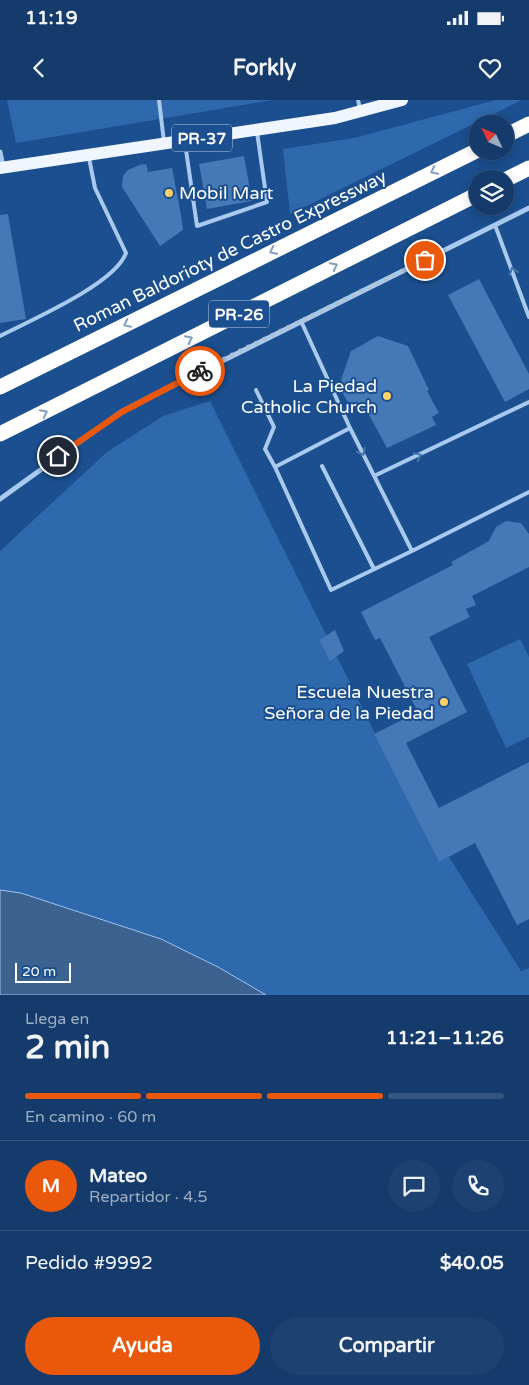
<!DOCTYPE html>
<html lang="es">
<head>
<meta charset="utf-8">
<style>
  body { margin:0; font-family:"Varela Round",sans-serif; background:#1d4271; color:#f1f3f6; height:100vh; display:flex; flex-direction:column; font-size:19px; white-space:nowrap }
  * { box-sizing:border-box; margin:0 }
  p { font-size:16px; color:#9dadc1 }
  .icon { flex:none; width:28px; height:28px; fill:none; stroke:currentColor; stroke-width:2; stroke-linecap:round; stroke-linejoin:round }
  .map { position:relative; height:895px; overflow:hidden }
  .sheet { display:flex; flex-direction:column; background:#143b6b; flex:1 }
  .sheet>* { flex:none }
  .needle { width:32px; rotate:314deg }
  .tools { position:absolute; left:469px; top:15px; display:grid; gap:10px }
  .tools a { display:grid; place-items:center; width:45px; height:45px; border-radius:50%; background:#143b6b; box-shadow:0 2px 12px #0003,0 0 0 1px #33557e; font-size:25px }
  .scale { position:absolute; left:15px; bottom:12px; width:56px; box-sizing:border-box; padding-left:5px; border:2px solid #fff; border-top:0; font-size:14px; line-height:18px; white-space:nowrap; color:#fff; -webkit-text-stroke:4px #1b4f8f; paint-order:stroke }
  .pin { position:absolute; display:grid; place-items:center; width:42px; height:42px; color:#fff; margin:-21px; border:2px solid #fff; border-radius:50%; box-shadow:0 1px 5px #0007 }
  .courier { position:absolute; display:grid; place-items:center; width:50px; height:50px; margin:-25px; border:4px solid #ea580c; border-radius:50%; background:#fff; color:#222; box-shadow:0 1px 6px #0007 }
  .head em { font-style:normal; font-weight:700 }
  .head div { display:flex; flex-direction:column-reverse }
  .head { display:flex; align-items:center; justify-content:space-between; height:85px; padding:0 25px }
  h1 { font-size:32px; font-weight:700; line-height:38px }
  .bar { display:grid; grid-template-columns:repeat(4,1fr); gap:8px 5px; align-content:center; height:60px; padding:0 25px }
  .bar i { height:6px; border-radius:4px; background:#33557e }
  .bar .active { background:#ea580c }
  .bar p { grid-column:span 4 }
  .line { display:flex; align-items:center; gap:12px; padding:0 25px; border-top:1px solid #33557e }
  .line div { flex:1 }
  .round { display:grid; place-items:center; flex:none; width:52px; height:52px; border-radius:26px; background:#1d4271 }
  .action { display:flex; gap:10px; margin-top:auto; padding:10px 25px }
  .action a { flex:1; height:58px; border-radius:30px; background:#ea580c; color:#fff; font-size:20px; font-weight:700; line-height:58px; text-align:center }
  .action a+a { background:#1d4271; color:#f1f3f6 }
  .status { display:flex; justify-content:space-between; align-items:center; height:35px; padding:0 25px; background:#143b6b; direction:ltr }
  .status svg { height:14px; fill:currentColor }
  header { display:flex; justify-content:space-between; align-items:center; height:65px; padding:0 25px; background:#143b6b; font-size:22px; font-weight:700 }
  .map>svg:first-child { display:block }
  .green { fill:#2e69ad }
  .water { fill:#3c6290; stroke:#9cc4f0 }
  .building { fill:#4478b7 }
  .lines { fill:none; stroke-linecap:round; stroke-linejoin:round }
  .service { stroke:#a9c9ee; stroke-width:4 }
  .minor { stroke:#a9c9ee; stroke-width:5 }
  .primary { stroke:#f0f6ff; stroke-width:12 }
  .motorway { stroke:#fff; stroke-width:15 }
  .oneway { stroke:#829ec1 }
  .oneway2 { stroke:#4674ac }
  .done { stroke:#afc1d8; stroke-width:5; stroke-dasharray:0 9 }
  .route { stroke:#ea580c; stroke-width:6 }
  .poi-dot { fill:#ffd166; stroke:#1b4f8f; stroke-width:2 }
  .labels { text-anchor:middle; stroke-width:4; stroke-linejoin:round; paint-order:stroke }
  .shield { fill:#1b4f8f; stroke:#bbcadd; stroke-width:1 }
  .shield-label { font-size:16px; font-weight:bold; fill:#fff }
  .poi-label { font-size:18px; fill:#fff; stroke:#1b4f8f; text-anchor:end }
  .street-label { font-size:18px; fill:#fff; stroke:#1b4f8f }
</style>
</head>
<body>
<div class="status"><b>11:19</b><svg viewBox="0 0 49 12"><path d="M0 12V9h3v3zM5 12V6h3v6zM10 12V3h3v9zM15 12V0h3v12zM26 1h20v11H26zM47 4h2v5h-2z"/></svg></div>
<header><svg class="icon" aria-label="back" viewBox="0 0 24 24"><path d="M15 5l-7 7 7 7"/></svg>Forkly<svg class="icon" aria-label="heart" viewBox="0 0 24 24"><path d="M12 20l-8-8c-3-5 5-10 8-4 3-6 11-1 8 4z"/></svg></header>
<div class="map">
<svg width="529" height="895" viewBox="0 0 529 895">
  <rect width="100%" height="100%" fill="#1b4f8f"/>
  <path class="green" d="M7,0h265l-256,43z
    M496,0h26l-232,114 -7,-65 71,-11z
    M210,301l229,461 10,-5 72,114 8,-3v27h-263l-48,-28 -57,-28 -140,-46 -21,-3v-339l107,-99 56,-36z
    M520,539l9,18v80l-23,11 -39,-84z"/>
  <path class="water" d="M0,790l21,3 140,46 57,28 48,28h-266z"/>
  <path class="building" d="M244,56l8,45 -45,8 -8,-45z
    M146,64l2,8 24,-4 9,47 2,15 -23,16 -38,-59 1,-11 5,-6 11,-5z
    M8,114l18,105 -26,4v-108z
    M479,179l50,95v15l-24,13 -57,-107z
    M378,236l30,10 21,44 -2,1 12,22 -7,4 4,8 -49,23 -19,-35 -13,-5 -4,-5 -4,-2 -6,-11 2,-5 -2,-5 10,-29z
    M506,421l15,2 8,11v33l-57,29 4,9 -10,4 4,8 -41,20 38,75 -61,31 33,65 90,-46v157l-12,6 -42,-82 -36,19 -65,-128 44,-22 -38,-74 -5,2 -14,-28 92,-47 -2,-3 38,-21 7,-14z
    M335,530l9,21 -14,10 -11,-21z"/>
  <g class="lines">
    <path class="service" d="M159,0l5,42
      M358,0l2,9
      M185,43l12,83 70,-24 -10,-70
      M495,125l34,92
      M301,221l49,107 62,123 117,-59
      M0,236c31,-16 115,-52 126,-83l-31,-65 -6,-30
      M256,290l18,37 -9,22 10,18
      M350,328l-75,39 56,123 81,-39
      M322,366l52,103
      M374,376l155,-74"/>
    <path class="minor" d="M0,52l3,15
      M0,399l121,-87 25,-13 383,-191"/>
    <path class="primary" d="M0,68l335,-50 67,-18"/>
    <path class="motorway" d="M505,36l24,-12
      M505,80l24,-12
      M0,287l478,-237
      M0,334l478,-240"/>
  </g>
  <defs><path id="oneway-chevron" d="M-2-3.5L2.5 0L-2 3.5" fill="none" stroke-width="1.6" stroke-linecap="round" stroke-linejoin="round" transform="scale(1.25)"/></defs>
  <g class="oneway">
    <use href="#oneway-chevron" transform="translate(434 71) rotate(154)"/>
    <use href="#oneway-chevron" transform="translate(273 151) rotate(154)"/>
    <use href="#oneway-chevron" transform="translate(334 166) rotate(-27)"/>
    <use href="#oneway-chevron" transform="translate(127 224) rotate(154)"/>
    <use href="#oneway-chevron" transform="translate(189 239) rotate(-27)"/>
    <use href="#oneway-chevron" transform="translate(44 313) rotate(-27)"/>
  </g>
  <g class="oneway2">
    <use href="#oneway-chevron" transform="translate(513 171) rotate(-110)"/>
    <use href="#oneway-chevron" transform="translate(362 352) rotate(63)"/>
    <use href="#oneway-chevron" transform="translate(418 356) rotate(-26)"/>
  </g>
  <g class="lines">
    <path class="done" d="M200,271l225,-111"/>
    <path class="route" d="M58,356l64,-44 78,-41"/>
  </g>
  <g class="poi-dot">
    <circle cx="169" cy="93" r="5"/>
    <circle cx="387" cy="296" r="5"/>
    <circle cx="444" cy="602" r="5"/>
  </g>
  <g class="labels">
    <g class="shield">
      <rect x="172" y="24.5" width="60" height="27" rx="4"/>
      <rect x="209" y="200.5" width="60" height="27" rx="4"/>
    </g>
    <g class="shield-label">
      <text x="202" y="44">PR-37</text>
      <text x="239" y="220">PR-26</text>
    </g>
    <g class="poi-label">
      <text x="179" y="99" text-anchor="start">Mobil Mart</text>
      <text x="377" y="292">La Piedad<tspan x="377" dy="21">Catholic Church</tspan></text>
      <text x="434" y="598">Escuela Nuestra<tspan x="434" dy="21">Señora de la Piedad</tspan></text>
    </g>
    <g class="street-label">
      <text transform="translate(230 151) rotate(-26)" y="6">Roman Baldorioty de Castro Expressway</text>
    </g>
  </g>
</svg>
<div class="tools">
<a><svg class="needle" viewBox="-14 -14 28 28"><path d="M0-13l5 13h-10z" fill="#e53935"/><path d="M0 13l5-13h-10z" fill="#9dadc1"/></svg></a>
<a><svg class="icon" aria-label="layers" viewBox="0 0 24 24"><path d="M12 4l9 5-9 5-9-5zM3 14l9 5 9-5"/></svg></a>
</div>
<div class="scale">20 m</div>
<div class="pin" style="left:425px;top:160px;background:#ea580c"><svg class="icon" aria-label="bag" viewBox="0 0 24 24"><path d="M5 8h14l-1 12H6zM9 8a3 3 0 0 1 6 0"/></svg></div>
<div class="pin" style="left:58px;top:356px;background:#1f2937"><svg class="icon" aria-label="home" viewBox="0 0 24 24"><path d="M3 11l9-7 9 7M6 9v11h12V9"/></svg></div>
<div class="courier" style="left:200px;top:271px"><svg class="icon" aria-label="bike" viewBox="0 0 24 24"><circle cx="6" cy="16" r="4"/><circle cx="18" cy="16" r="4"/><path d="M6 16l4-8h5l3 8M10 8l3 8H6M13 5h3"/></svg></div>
</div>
<section class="sheet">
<div class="head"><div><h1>2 min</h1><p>Llega en</p></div><em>11:21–11:26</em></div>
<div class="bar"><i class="active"></i><i class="active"></i><i class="active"></i><i></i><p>En camino · 60 m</p></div>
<div class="line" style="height:90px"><b class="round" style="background:#ea580c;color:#fff">M</b><div><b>Mateo</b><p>Repartidor · 4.5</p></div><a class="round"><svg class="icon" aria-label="chat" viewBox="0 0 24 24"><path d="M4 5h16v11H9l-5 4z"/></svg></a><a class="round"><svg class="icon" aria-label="phone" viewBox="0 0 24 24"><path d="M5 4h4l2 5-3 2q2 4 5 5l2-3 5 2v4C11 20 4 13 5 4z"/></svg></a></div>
<div class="line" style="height:65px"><div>Pedido #9992</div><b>$40.05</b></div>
<div class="action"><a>Ayuda</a><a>Compartir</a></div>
</section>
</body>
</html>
